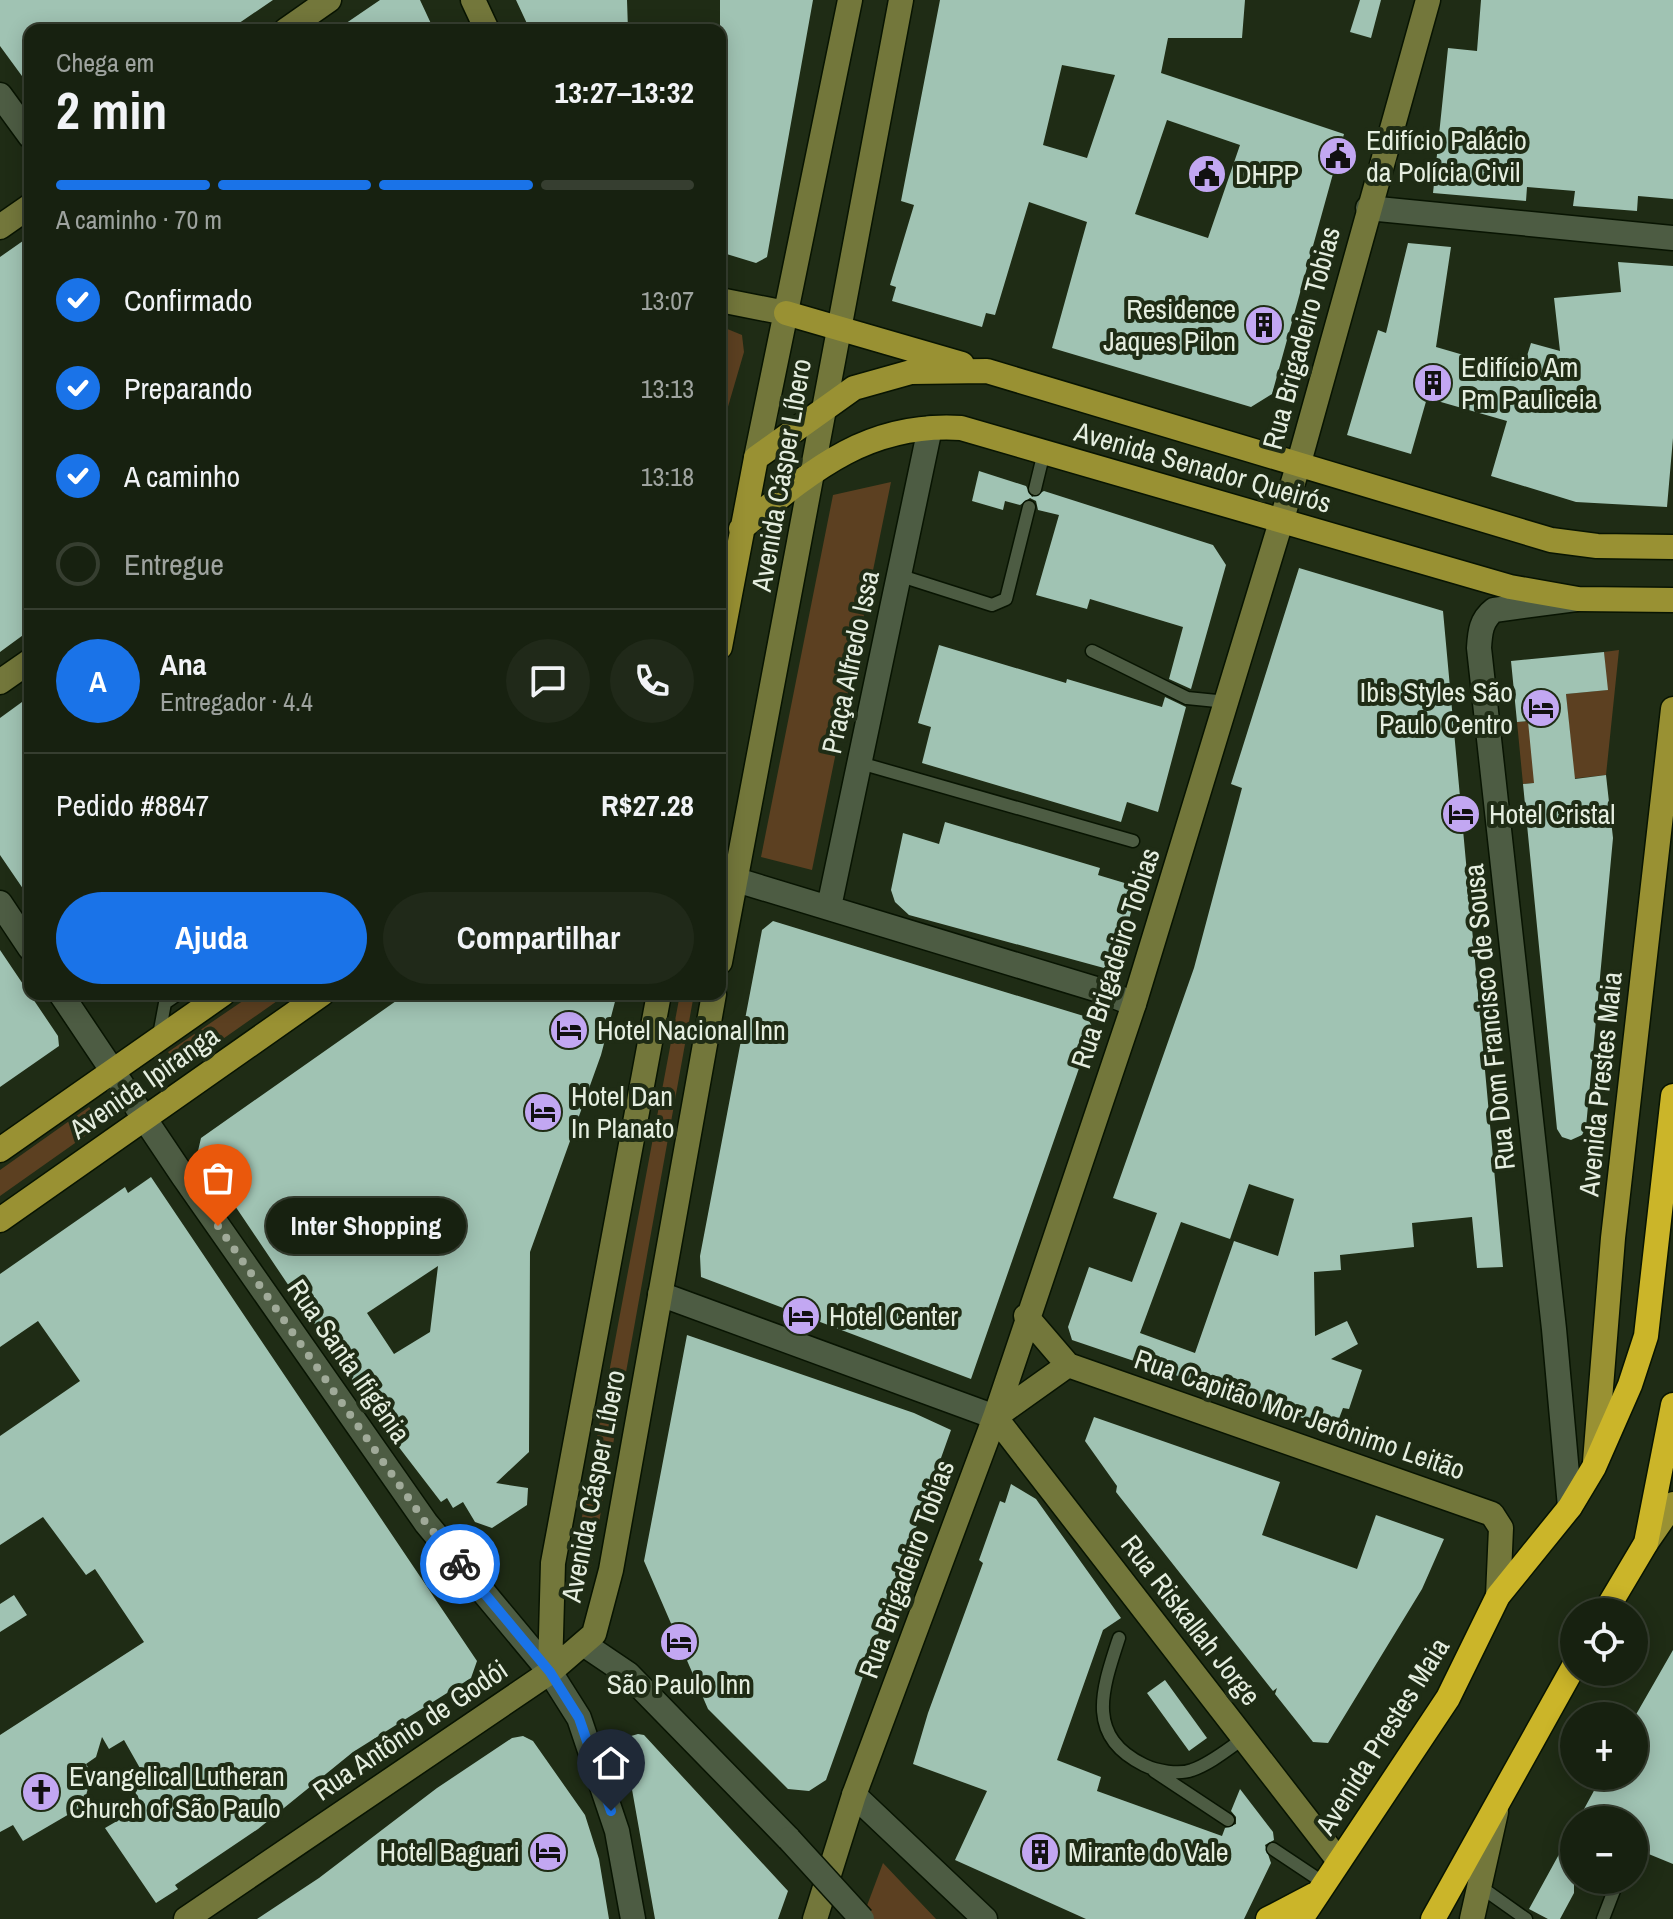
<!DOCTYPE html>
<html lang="pt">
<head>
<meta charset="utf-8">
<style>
  body { margin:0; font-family:"Archivo Narrow",sans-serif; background:#202919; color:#f1f3f6; height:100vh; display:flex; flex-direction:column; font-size:30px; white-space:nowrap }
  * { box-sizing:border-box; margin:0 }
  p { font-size:26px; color:#9ea39f }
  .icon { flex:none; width:44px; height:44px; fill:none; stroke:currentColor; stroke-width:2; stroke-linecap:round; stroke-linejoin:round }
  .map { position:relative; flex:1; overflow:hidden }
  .panel { position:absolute; left:24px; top:24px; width:702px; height:976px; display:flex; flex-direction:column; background:#172110; border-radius:16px; box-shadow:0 4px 20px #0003,0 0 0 2px #363e30 }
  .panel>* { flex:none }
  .fabs { position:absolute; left:1560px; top:1598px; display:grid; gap:16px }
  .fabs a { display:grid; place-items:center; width:88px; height:88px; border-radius:50%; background:#172110; box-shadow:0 4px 20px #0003,0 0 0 2px #363e30; font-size:40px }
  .pin { position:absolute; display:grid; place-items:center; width:68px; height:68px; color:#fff; margin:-82px -34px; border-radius:50% 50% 50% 0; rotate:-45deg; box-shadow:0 0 8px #0007 }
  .pin .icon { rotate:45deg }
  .courier { position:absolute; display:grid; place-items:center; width:80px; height:80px; margin:-40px; border:6px solid #1a73e8; border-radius:50%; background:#fff; color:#222; box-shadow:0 2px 10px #0007 }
  .bubble { position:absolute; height:56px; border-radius:28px; background:#172110; box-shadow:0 4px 20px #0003,0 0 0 2px #363e30; font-size:26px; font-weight:700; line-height:56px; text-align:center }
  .head em { font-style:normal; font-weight:700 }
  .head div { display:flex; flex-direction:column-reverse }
  .head { display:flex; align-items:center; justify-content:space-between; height:136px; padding:0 32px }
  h1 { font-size:52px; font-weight:700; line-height:60px }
  .bar { display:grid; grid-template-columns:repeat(4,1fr); gap:12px 8px; align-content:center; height:96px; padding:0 32px }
  .bar i { height:10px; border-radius:6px; background:#363e30 }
  .bar .selected { background:#1a73e8 }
  .bar p { grid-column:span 4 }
  .line { display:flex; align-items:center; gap:20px; padding:0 32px; border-top:2px solid #363e30 }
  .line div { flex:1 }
  .round { display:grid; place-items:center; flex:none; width:84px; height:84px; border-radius:42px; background:#202919 }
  ol { padding:0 32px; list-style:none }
  li { display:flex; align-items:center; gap:24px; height:88px }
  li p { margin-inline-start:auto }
  li .icon { padding:8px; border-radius:50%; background:#1a73e8; color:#fff; stroke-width:4 }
  li:last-child { color:#9ea39f }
  li i { width:44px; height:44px; border:4px solid #363e30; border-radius:50% }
  .button { display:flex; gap:16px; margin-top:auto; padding:16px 32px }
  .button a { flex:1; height:92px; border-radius:48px; background:#1a73e8; color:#fff; font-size:32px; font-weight:700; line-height:92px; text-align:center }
  .button a+a { background:#202919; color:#f1f3f6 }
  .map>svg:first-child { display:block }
  .green { fill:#5c4021 }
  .building { fill:#a0c3b3; fill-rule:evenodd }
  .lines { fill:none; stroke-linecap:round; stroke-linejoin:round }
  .lane-casing { stroke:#081402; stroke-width:15 }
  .street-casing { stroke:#081402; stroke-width:27 }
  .secondary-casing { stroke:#081402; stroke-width:27 }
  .primary-casing { stroke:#081402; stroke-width:27 }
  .highway-casing { stroke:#081402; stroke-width:27 }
  .lane { stroke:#4d5c43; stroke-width:12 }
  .street { stroke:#4d5c43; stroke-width:24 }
  .secondary { stroke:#73773b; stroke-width:24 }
  .primary { stroke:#999133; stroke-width:24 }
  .highway { stroke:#cbb529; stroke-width:24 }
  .street-bridge-casing { stroke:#081402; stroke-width:27; stroke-linecap:butt }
  .street-bridge { stroke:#4d5c43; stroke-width:24 }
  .done { stroke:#a0aa99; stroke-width:8; stroke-dasharray:0 14.4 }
  .route { stroke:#1a73e8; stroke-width:10 }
  .labels { text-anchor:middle; stroke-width:8; stroke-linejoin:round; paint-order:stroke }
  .poi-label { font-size:28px; fill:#e5eee0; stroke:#1f2c15; text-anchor:start }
  .street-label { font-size:28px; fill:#e5eee0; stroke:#1f2c15 }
</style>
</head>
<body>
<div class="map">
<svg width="1673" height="1919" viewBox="0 0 1673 1919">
  <rect width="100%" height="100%" fill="#1f2c15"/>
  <path class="green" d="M720,326l22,9 2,17 -24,82z
    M891,482l-79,388 -51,-13 72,-362z
    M1619,650l-13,125 -83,9 -6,-62 11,-1 44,35 -6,-62 41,-4 -3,-38z
    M253,994h34l-107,75 -12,-17z
    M680,994h14l-103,573 -18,-2z
    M89,1107l13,17 -102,72v-26z
    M883,1863l53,56h-74z"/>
  <path class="building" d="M0,0h273l-44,30h-199v57l-30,-41z
    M380,0h40l14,30h-98z
    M516,0h111l1,30h-98z
    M720,0h93l-46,257 -11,6 -36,-11z
    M940,0h305l-3,38h-74l-7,35 183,61 -72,260 -21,13 -199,-59 35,-126 -58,-20 -34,113 -9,-2 -4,14 -90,-26 4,-14 -6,-2 24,-80 -13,-4zM1062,65l53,10 -28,83 -44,-13zM1167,120l73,25 -32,93 -73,-24z
    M1360,0h21l-10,38 -21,-6z
    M1481,0h192v199l-35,-3 -1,15 -64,-5 2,-15 -48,-4 -1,14 -93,-8 15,-145 29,3z
    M30,236v394l-30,22v-395z
    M1408,243l43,4 -15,100 86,25 9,-29 29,8 -6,-53 67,-6 -3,-30 55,4v172l-6,69 -91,-5 -85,-26 16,-55 -80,-23 -16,56 -64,-19 31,-105 8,3z
    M979,471l47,15 6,11 12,-6 169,54 13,20 -35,124 -22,-10 14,-52 -93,-28 -3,10 -51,-14 23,-80 -21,-5 -2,-9 -6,-3 -10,7 -15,-4 -2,9 -31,-9z
    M1299,568l144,43 60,656 -26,1 -5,-51 -60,6 2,24 -74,8 1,15 -27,2 1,64 32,-15 11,23 -27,15 31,11 -13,39 -6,-1 -8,21 -263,-89 -4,-13 21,-60 43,15 25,-69 -44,-15 81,-230 48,-180 -11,-4zM1249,1184l45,15 -16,57 -44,-15 -39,112 -55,-20 41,-111 49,17z
    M939,645l127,38 1,-4 95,28 3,-10 21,10 -28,105 -31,-10 -6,20 -199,-59 9,-36 -13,-4z
    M1604,652l4,38 -42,4 9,85 31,-4 7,63 -27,289 -4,8 -11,5 -9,-3 -5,-8 -34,-345 11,-1 -6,-62 -11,1 -6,-61z
    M22,702l8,12v185l-30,-44v-137z
    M945,822l155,46 -2,7 40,12 -20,72 -14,9 -195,-53 -14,-13 -4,-12 12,-57 36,11z
    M773,921l314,96 6,11 -122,351 -270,-102 -1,-21 62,-326z
    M0,950l58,86 1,10 -59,41z
    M406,994h211l-16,61 -71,197 -1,200 -33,31 32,5 -1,17 -35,23 -17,-6 -12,-20 -10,6 -6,-10 -6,4 -53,-69 -190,-282 3,-13zM438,1266l-8,66 -36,22 -27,-41z
    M151,1177l326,484 -6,17 -118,74 -95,77 -83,56 3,4 -22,14 -51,-75 38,-22 -12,-21 14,-8 -21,-37 -15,9 -7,-12 -6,20 -10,7 6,10 -9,32 -60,35 -10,-16 -13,7v-97l144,-93 -49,-73 -9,6 -43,-58 -43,28v-109l80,-55 -42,-60 -38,26v-73l125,-87 3,6z
    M687,1335l227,78 37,17 -125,350 -17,11 -21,-2 -80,-80 -64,-148z
    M1094,1417l186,65 -18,53 95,34 19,-54 68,24 -22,50 -94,154 -15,-1 -38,-48 2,-6 -4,3 -157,-199 1,-6 -32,-45z
    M1011,1484l25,15 85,119 -18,12 -46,130 44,17 -4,14 125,45 3,-8 11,-4v-7l-5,-6 9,-22 33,43 1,8 -9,5 6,18 -27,56h-158l-131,-59 32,-69 -74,-27 15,-51 55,-150 -4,-3 5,-14 16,-45 5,2z
    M14,1595l13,20 -27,17v-28z
    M1673,1650v214l-39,-16v-28h-56l24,-44h32v-58z
    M1165,1680l42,58 -18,13 -42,-58z
    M638,1734l6,1 144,156 -10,28h-123l-30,-169 6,-14z
    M523,1736l10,5 52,74 14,44 10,60h-352l62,-41 118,-90 75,-50z
    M1574,1827v66l-14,26h-12l-19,-10z"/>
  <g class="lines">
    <g class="lane-casing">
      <path id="lane" d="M1035,489l9,-37
        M898,575l94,30 14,-6 23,-92
        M1092,651l95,47 40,4
        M860,763l273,78
        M159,1035l6,-32 13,-9
        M1119,1638c-17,52 -34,98 25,127 12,6 35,10 48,5 18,-6 36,-21 52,-32
        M1154,1771l74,49
        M1273,1849l51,34
        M1478,1885l48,34
        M1603,1919l15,-39"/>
    </g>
    <g class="street-casing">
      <path id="street" d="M0,95l30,41
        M1368,208l305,30
        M720,875l379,115 35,14
        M0,903l30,45
        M829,907l101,-479
        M61,994l122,182 243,347 124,149 29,46 38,113 16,88
        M660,1294l335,123
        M1570,1507l-16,-178 -75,-681c1,-16 2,-28 15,-38l82,-11
        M585,1645l43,29 161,165
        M854,1795l131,124"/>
    </g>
    <g class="secondary-casing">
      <path id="secondary" d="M473,0l14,30
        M286,30l43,-30
        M0,227l30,-21
        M720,300l66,13
        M756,458l94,-458
        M0,682l30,-21
        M720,962l181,-962
        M1026,1316l42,49 424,149 9,14 -3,68
        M995,1417l344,444
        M995,1417l73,-52
        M550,1672l3,-109 106,-569
        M186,1919l364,-247 44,-38 17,-64 103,-576
        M815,1919l39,-124 141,-378 139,-413 164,-538 130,-466
        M1472,1919l24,-107"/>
    </g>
    <g class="primary-casing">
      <path id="primary" d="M786,313l176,51
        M741,529c69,-57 125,-107 220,-101l549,159 68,12 95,1
        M720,647l36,-189 98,-70 57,-16 76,-1 564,169 46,6 76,1
        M0,1150l223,-156
        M0,1220l322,-226
        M1595,1462l18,-224 60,-529
        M1646,1543l27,-39"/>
    </g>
    <g class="highway-casing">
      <path id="highway" d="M1605,1612l41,-69 27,-138
        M1268,1919l46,-24
        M1301,1919l147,-221 50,-102 72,-89 24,-40 36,-82 16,-49 27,-240
        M1433,1919l141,-253"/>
    </g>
    <use href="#lane" class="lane"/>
    <use href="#street" class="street"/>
    <use href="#secondary" class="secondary"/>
    <use href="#primary" class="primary"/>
    <use href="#highway" class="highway"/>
    <g class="street-bridge-casing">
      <path id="street-bridge" d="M789,1839l73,80"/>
    </g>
    <use href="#street-bridge" class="street-bridge"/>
  </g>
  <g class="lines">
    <path class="done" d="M218,1226l208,297 34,41"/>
    <path class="route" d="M460,1564l90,108 29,46 32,93"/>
  </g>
  <defs>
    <g id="civic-disc" transform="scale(2)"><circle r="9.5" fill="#c2a7f2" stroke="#1f2c15"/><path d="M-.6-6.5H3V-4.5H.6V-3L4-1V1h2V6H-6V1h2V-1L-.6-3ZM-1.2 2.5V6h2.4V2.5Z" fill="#111"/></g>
    <g id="building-disc" transform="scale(2)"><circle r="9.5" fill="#c2a7f2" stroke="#1f2c15"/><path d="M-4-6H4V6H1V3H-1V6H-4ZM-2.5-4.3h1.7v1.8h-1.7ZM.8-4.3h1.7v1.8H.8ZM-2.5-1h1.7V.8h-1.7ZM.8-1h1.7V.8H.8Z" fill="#111"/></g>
    <g id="hotel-disc" transform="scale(2)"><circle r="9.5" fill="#c2a7f2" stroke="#1f2c15"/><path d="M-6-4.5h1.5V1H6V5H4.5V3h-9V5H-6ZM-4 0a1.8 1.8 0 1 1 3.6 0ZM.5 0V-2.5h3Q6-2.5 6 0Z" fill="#111"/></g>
    <g id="church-disc" transform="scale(2)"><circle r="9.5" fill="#c2a7f2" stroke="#1f2c15"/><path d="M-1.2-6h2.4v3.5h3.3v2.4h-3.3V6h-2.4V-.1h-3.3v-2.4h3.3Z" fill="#111"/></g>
  </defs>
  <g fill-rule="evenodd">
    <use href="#civic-disc" x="1338" y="156"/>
    <use href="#civic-disc" x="1207" y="174"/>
    <use href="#building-disc" x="1264" y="325"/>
    <use href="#building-disc" x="1433" y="383"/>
    <use href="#hotel-disc" x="1541" y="708"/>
    <use href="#hotel-disc" x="1461" y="814"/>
    <use href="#hotel-disc" x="569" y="1030"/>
    <use href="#hotel-disc" x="543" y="1112"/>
    <use href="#hotel-disc" x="801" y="1316"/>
    <use href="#hotel-disc" x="679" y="1642"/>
    <use href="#church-disc" x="41" y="1792"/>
    <use href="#hotel-disc" x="548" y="1852"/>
    <use href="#building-disc" x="1040" y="1852"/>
  </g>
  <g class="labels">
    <g class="poi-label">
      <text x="1366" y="150">Edifício Palácio<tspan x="1366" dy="32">da Polícia Civil</tspan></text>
      <text x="1235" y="184">DHPP</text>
      <text x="1236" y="319" text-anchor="end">Residence<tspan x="1236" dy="32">Jaques Pilon</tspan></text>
      <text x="1461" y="377">Edifício Am<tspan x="1461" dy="32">Pm Pauliceia</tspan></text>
      <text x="1513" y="702" text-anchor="end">Ibis Styles São<tspan x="1513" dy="32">Paulo Centro</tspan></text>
      <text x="1489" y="824">Hotel Cristal</text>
      <text x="597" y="1040">Hotel Nacional Inn</text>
      <text x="571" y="1106">Hotel Dan<tspan x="571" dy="32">In Planato</tspan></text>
      <text x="829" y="1326">Hotel Center</text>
      <text x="679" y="1694" text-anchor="middle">São Paulo Inn</text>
      <text x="69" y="1786">Evangelical Lutheran<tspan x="69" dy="32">Church of São Paulo</tspan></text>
      <text x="520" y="1862" text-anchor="end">Hotel Baguari</text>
      <text x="1068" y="1862">Mirante do Vale</text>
    </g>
    <g class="street-label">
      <text transform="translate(1301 338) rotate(-75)" y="10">Rua Brigadeiro Tobias</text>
      <text transform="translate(1203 467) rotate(16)" y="10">Avenida Senador Queirós</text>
      <text transform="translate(781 475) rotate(-80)" y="10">Avenida Cásper Líbero</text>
      <text transform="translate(850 662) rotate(-78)" y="10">Praça Alfredo Issa</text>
      <text transform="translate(1115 958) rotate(-72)" y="10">Rua Brigadeiro Tobias</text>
      <text transform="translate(1489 1017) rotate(-96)" y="10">Rua Dom Francisco de Sousa</text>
      <text transform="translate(144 1082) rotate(-35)" y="10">Avenida Ipiranga</text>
      <text transform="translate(1600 1084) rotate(-84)" y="10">Avenida Prestes Maia</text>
      <text transform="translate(349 1361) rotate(55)" y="10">Rua Santa Ifigênia</text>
      <text transform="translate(1300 1414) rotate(19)" y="10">Rua Capitão Mor Jerônimo Leitão</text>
      <text transform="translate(593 1486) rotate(-79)" y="10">Avenida Cásper Líbero</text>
      <text transform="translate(906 1569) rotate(-70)" y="10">Rua Brigadeiro Tobias</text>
      <text transform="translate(1191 1620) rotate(52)" y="10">Rua Riskallah Jorge</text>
      <text transform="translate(410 1730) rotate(-34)" y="10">Rua Antônio de Godói</text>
      <text transform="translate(1382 1736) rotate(-58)" y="10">Avenida Prestes Maia</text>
    </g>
  </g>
</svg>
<div class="fabs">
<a><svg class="icon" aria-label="locate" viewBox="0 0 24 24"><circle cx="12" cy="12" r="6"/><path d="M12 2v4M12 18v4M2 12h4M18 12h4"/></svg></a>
<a>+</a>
<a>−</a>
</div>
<div class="pin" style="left:218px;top:1226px;background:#ea580c"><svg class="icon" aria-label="bag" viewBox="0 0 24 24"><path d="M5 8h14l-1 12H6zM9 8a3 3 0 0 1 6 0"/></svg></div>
<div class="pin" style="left:611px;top:1811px;background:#1f2937"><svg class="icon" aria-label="home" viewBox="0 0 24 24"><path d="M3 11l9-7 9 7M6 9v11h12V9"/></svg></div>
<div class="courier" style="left:460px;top:1564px"><svg class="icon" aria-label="bike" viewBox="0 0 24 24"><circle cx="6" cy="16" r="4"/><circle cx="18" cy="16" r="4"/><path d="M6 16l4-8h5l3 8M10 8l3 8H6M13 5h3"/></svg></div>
<div class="bubble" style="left:266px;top:1198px;width:200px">Inter Shopping</div>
<section class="panel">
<div class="head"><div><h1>2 min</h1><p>Chega em</p></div><em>13:27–13:32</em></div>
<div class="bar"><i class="selected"></i><i class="selected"></i><i class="selected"></i><i></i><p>A caminho · 70 m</p></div>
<ol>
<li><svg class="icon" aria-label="check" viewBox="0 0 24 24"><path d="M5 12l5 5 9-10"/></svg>Confirmado<p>13:07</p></li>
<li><svg class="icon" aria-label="check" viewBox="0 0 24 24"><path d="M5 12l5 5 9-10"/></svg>Preparando<p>13:13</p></li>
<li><svg class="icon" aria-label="check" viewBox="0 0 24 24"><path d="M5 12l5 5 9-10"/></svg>A caminho<p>13:18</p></li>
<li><i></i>Entregue</li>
</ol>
<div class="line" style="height:144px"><b class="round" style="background:#1a73e8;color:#fff">A</b><div><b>Ana</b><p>Entregador · 4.4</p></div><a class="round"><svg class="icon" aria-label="chat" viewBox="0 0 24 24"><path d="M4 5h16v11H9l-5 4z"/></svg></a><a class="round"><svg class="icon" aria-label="phone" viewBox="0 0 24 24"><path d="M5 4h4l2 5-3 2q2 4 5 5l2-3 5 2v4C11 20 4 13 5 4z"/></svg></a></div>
<div class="line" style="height:104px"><div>Pedido #8847</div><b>R$27.28</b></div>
<div class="button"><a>Ajuda</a><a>Compartilhar</a></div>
</section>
</div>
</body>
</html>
